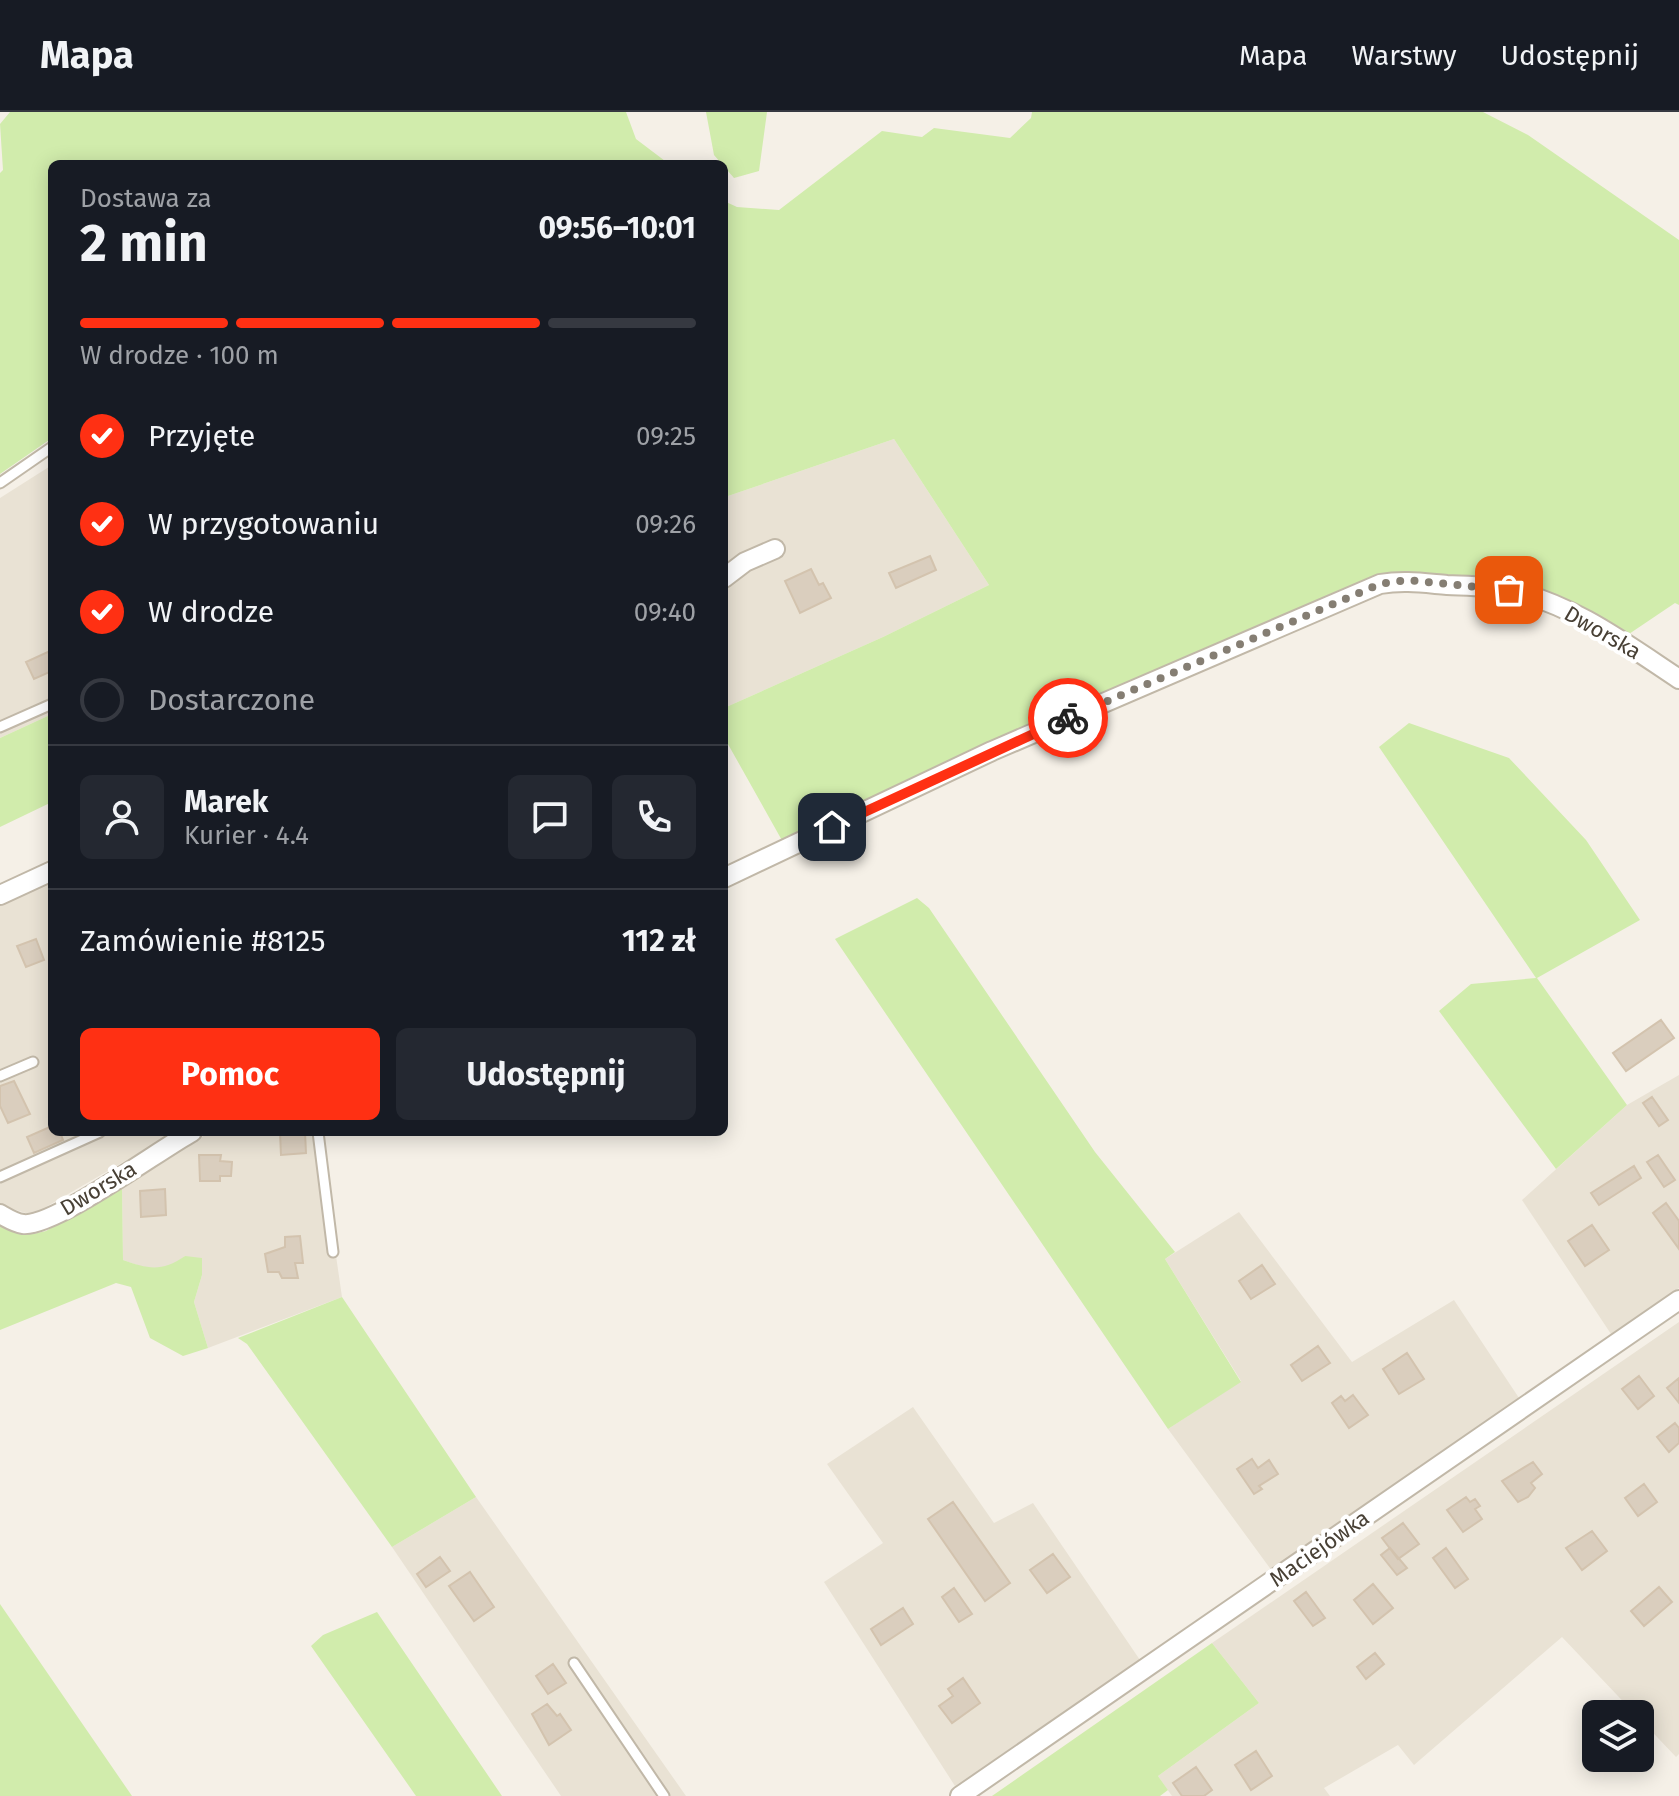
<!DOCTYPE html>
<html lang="pl">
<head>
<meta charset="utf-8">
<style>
  body { margin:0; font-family:"Fira Sans",sans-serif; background:#242831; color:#f1f3f6; height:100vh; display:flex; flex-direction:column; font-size:30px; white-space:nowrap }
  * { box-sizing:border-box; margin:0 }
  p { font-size:26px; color:#9ea1a6 }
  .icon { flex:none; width:44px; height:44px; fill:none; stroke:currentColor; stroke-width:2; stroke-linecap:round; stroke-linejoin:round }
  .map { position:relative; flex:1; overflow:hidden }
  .side { position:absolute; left:48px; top:48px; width:680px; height:976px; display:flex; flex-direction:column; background:#171b24; border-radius:12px; box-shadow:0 4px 20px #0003 }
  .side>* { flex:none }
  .fabs { position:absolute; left:1582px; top:1588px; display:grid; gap:16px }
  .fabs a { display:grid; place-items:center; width:72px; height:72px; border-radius:12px; background:#171b24; box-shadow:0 4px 20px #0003; font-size:40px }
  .pin { position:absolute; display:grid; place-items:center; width:68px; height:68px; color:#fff; margin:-34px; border-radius:16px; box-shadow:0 4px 12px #0006 }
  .courier { position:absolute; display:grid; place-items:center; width:80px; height:80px; margin:-40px; border:6px solid #ff3013; border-radius:50%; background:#fff; color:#222; box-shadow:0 2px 10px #0007 }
  .overview em { font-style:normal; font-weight:700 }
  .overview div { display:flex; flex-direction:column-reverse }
  .overview { display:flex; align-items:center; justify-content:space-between; height:136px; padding:0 32px }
  h1 { font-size:52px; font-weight:700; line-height:60px }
  .bar { display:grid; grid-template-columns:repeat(4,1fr); gap:12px 8px; align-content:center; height:96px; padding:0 32px }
  .bar i { height:10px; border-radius:6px; background:#363941 }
  .bar .selected { background:#ff3013 }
  .bar p { grid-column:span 4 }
  .line { display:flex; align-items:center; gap:20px; padding:0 32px; border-top:2px solid #363941 }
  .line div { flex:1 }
  .round { display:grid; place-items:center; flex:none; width:84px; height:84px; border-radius:12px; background:#242831 }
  ol { padding:0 32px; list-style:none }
  li { display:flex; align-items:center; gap:24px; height:88px }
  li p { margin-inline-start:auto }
  li .icon { padding:8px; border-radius:50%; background:#ff3013; color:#fff; stroke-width:4 }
  li:last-child { color:#9ea1a6 }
  li i { width:44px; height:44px; border:4px solid #363941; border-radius:50% }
  .action { display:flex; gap:16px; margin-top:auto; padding:16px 32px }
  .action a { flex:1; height:92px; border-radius:12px; background:#ff3013; color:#fff; font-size:32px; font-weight:700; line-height:92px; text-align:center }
  .action a+a { background:#242831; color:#f1f3f6 }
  header { display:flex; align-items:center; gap:48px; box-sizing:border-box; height:112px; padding:0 40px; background:#171b24; border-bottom:2px solid #363941 }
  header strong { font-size:38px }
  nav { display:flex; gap:44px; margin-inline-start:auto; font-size:28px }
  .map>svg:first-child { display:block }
  .residential { fill:#e9e2d4 }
  .green { fill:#d1ecac }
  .building { fill:#dacebe; stroke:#d3c3ae; stroke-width:2 }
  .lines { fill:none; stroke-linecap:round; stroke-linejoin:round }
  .service-casing { stroke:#c1b8a8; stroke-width:13 }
  .minor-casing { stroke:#c1b8a8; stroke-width:22 }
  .service { stroke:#fff; stroke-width:9 }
  .minor { stroke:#fff; stroke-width:18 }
  .done { stroke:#857e73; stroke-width:8; stroke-dasharray:0 14.4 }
  .route { stroke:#ff3013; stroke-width:10 }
  .labels { text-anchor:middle; stroke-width:8; stroke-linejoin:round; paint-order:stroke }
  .street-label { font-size:22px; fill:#484035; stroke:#fff }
</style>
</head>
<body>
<header>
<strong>Mapa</strong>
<nav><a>Mapa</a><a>Warstwy</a><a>Udostępnij</a></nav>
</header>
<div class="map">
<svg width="1679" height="1684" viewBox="0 0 1679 1684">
  <rect width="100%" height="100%" fill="#f5f0e7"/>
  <path class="residential" d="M894,327l95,146 -106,52 -159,71v-215l4,3z
    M52,353v249l-52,24v-240z
    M52,753v267h123l-143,83 -32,-10v-317z
    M1679,963v213l-68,46 -89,-134 105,-95z
    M210,1020h108l24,165 -134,51 -14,-46 8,-27 -17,-19 -14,10 -20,4 -28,-10 -1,-74z
    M1239,1100l113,150 102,-62 65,98 -247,173 -104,-142 73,-48 -76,-122z
    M1679,1210v432l-3,3 -36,-38v-5h-5l-73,-77 -148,128 -16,-20 -74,43 6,8h-158l-14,-20 101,-73 -47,-60z
    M913,1295l81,116 39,-20 107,157 -185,126 -131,-204 59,-39 -56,-79z
    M476,1385l210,299h-125l-169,-249z"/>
  <path class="green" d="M10,0h616l10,27 33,25h-617v274l-52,36v-301l3,-3 -3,-46z
    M706,0h61l-8,59 -25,7 -20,-23z
    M1032,0h451l45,23 151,105v365l-4,-2 -49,33 -60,-34 -182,-26 -600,268 -60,-107v-29l159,-71 106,-52 -95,-146 -166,57 -4,-3v-292l13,6 42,3 103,-79 40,6 12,-9 76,10 21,-20z
    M52,602v88l-52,25v-89z
    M1409,611l100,35 77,82 54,80 -103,58 90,127 -71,64 -117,-158 32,-27 65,-6 -157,-231z
    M917,786l12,10 166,244 80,100 -10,7 76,123 -73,47 -333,-490z
    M122,1074l1,74c25,9 39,12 62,-4l17,2v17l-8,27 14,46 -25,8 -33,-18 -19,-51 -15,-4 -116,47v-107l33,11 13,-3z
    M342,1185l134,200 -84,50 -145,-203 -9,-6z
    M0,1492l132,192h-132z
    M377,1500l125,184h-86l-105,-150 12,-11z
    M1212,1531l47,60 -101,73 10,14 -8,6h-168z"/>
  <path class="building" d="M930,444l6,14 -40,18 -7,-15z
    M811,457l8,16 4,-2 8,15 -31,15 -15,-32z
    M50,539l2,20 -18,8 -8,-17z
    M36,827l8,21 -18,7 -9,-21z
    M1661,908l13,18 -48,33 -13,-18z
    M14,969l16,33 -22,9 -8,-17v-20z
    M1652,985l16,23 -9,6 -16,-23z
    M52,1014v6h8l3,8 -29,13 -7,-16z
    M280,1020h25l1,21 -25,2z
    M199,1043h22l-1,6 12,1 -1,14h-11v5h-20z
    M1658,1043l17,25 -11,7 -17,-25z
    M1634,1054l7,12 -42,27 -8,-12z
    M165,1077l1,26 -25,2 -1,-26z
    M1666,1091l13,18v28l-26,-36z
    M1592,1113l17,25 -24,16 -17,-25z
    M300,1124l3,27h-8l3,15h-16l-3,-6h-11l-3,-18 20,-7v-10z
    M1262,1153l13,19 -24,15 -12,-18z
    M1318,1234l12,17 -28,18 -11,-16z
    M1407,1241l17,26 -25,15 -16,-25z
    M1639,1264l15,20 -16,13 -16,-20z
    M1679,1266v25l-12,-15z
    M1353,1283l15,20 -19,13 -17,-25 9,-7 4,5z
    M1675,1311l4,5v15l-10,9 -12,-15z
    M1252,1347l6,9 11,-8 9,14 -19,12 3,3 -8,5 -17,-25z
    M1533,1350l9,12 -11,9 4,5 -7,9 -10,5 -16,-21z
    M1644,1372l13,18 -19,14 -13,-18z
    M1466,1385l4,5 5,-3 5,7 -5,3 7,10 -19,13 -16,-22z
    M953,1390l57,81 -25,18 -57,-82z
    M1403,1411l16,21 -21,15 -16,-21z
    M1592,1419l15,20 -25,19 -16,-22z
    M1390,1436l17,20 -10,7 -16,-20z
    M1446,1436l22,31 -13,9 -22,-30z
    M1053,1442l17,23 -23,16 -17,-23z
    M440,1445l10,14 -24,16 -9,-13z
    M470,1460l24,35 -20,14 -25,-35z
    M1373,1472l20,24 -20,16 -19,-24z
    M1659,1475l13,15 -28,24 -13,-15z
    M954,1476l18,26 -13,8 -17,-25z
    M1306,1480l19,26 -12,8 -19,-25z
    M903,1496l10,16 -32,21 -10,-16z
    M1375,1541l9,11 -18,15 -9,-12z
    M553,1552l13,19 -18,11 -12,-18z
    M963,1566l17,25 -28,20 -13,-17 14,-10 -5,-7z
    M547,1592l10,12 3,-2 11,16 -22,15 -17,-31z
    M1256,1639l16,25 -21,14 -16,-25z
    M1196,1655l16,23 -8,6h-22l-9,-13z"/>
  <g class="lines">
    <g class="service-casing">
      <path id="service" d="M0,371l52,-36
        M0,615l52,-23
        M0,964l33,-14
        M318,1020l15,120
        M0,1065l100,-45
        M574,1551l90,133"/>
    </g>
    <g class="minor-casing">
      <path id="minor" d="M724,466l21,-16 30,-13
        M724,766l268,-127 388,-167c24,-4 43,-1 67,1 21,1 42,1 62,5 64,14 117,54 170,89
        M0,783l52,-24
        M0,1102c7,4 15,9 23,10 30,4 136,-74 169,-92
        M960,1684l719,-496"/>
    </g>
    <use href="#service" class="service"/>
    <use href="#minor" class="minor"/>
  </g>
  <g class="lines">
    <path class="done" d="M1068,606l312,-134 26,-4 103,10"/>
    <path class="route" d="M832,715l236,-109"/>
  </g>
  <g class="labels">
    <g class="street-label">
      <text transform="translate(1603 520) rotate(30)" y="8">Dworska</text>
      <text transform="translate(98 1076) rotate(-31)" y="8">Dworska</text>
      <text transform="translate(1319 1436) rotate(-35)" y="8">Maciejówka</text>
    </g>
  </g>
</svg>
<div class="fabs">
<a><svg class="icon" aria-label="layers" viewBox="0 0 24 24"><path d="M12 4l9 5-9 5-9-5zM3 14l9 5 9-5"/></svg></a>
</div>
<div class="pin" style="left:1509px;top:478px;background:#ea580c"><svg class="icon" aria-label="bag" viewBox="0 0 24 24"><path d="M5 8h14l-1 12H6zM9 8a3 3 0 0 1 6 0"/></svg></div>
<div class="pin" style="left:832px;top:715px;background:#1f2937"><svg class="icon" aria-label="home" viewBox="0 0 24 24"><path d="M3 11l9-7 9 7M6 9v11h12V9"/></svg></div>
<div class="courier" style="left:1068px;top:606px"><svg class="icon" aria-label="bike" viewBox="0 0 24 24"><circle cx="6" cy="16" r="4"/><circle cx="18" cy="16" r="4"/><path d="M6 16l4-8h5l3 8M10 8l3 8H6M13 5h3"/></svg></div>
<section class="side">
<div class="overview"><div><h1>2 min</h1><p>Dostawa za</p></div><em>09:56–10:01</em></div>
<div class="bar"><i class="selected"></i><i class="selected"></i><i class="selected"></i><i></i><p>W drodze · 100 m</p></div>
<ol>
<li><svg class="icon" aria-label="check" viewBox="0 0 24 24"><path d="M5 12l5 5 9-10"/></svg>Przyjęte<p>09:25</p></li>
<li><svg class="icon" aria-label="check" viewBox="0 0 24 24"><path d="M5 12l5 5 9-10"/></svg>W przygotowaniu<p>09:26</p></li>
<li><svg class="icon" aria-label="check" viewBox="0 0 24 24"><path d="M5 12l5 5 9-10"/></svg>W drodze<p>09:40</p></li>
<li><i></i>Dostarczone</li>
</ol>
<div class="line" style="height:144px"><a class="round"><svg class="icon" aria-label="person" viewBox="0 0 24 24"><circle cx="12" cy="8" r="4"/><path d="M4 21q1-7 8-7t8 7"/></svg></a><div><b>Marek</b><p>Kurier · 4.4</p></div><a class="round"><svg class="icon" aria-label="chat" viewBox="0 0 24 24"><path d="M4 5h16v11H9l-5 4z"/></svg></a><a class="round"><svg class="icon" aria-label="phone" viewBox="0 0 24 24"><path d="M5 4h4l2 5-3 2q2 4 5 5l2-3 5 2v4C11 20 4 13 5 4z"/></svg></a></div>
<div class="line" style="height:104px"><div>Zamówienie #8125</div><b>112 zł</b></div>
<div class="action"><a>Pomoc</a><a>Udostępnij</a></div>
</section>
</div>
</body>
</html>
